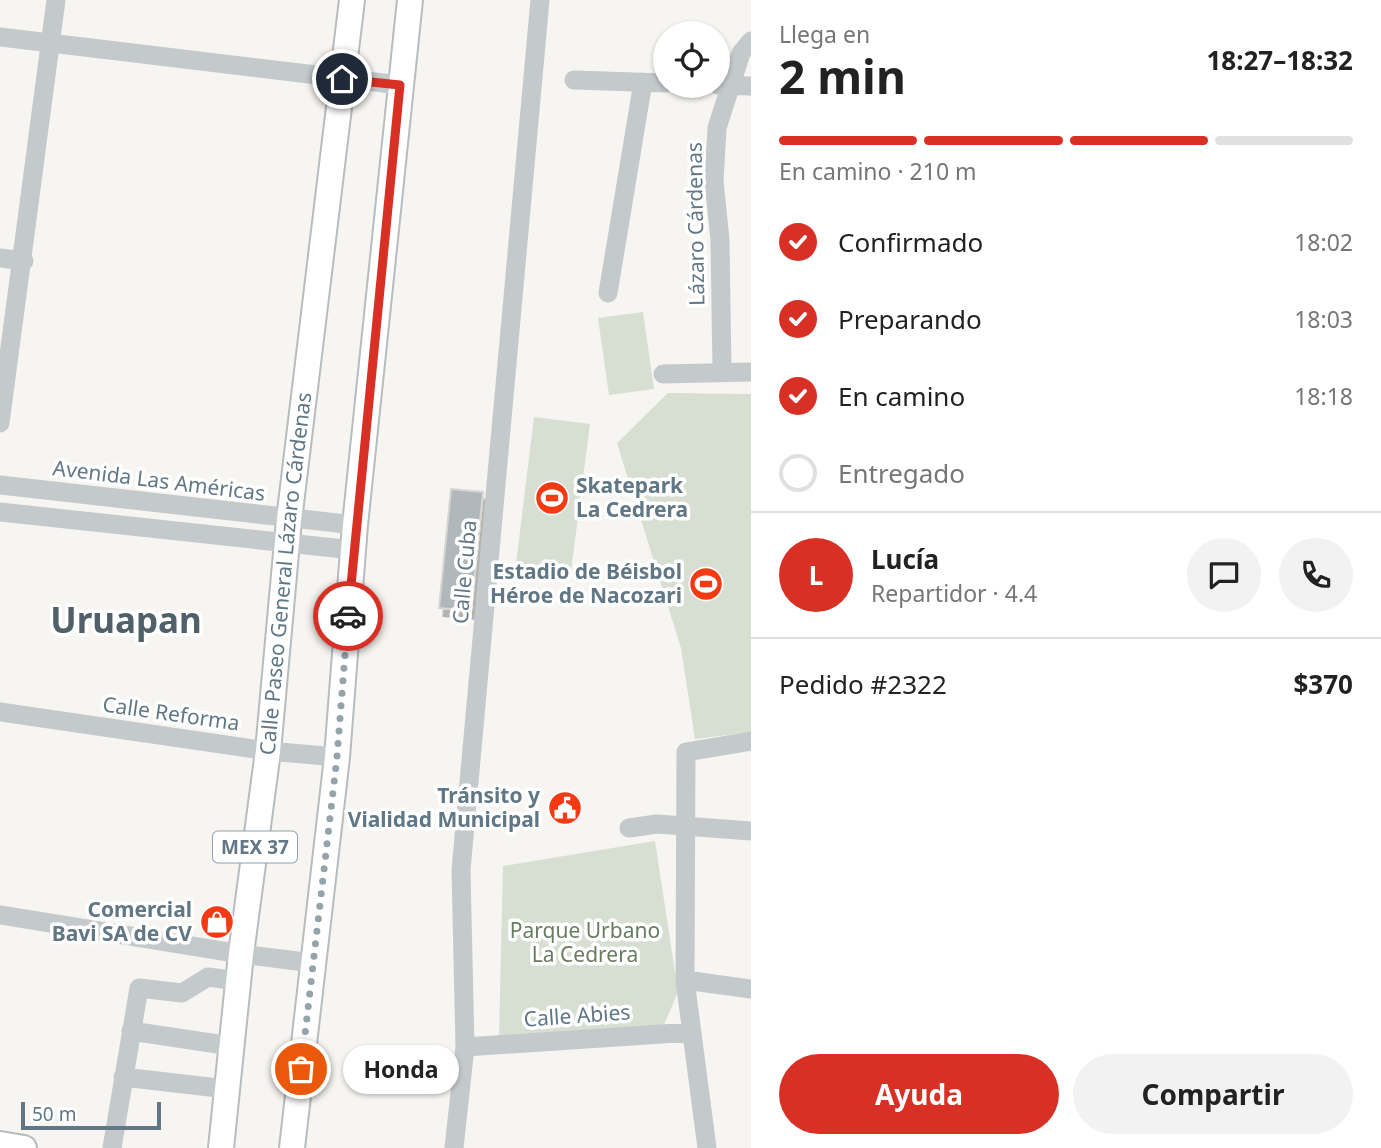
<!DOCTYPE html>
<html lang="es">
<head>
<meta charset="utf-8">
<style>
  body { margin:0; font-family:"Noto Sans",sans-serif; background:#f2f2f2; color:#222; height:100vh; display:flex; flex-direction:column; font-size:26px; white-space:nowrap }
  * { box-sizing:border-box; margin:0 }
  p { font-size:23px; color:#767676 }
  .icon { flex:none; width:38px; height:38px; fill:none; stroke:currentColor; stroke-width:2; stroke-linecap:round; stroke-linejoin:round }
  .map { position:relative; flex:1; overflow:hidden }
  .panel { display:flex; flex-direction:column; background:#fff; width:630px }
  .panel>* { flex:none }
  .controls { position:absolute; left:653px; top:21px; display:grid; gap:14px }
  .controls a { display:grid; place-items:center; width:77px; height:77px; border-radius:50%; background:#fff; box-shadow:0 2px 5px #0004; font-size:35px }
  .scale { position:absolute; left:21px; bottom:18px; width:140px; box-sizing:border-box; padding-left:7px; border:4px solid #617785; border-top:0; font-size:19px; line-height:24px; white-space:nowrap; color:#617785; -webkit-text-stroke:5px #fff; paint-order:stroke }
  .pin { position:absolute; display:grid; place-items:center; width:60px; height:60px; color:#fff; margin:-30px; border:4px solid #fff; border-radius:50%; box-shadow:0 2px 7px #0007 }
  .courier { position:absolute; display:grid; place-items:center; width:70px; height:70px; margin:-35px; border:5px solid #d93025; border-radius:50%; background:#fff; color:#222; box-shadow:0 2px 9px #0007 }
  .bubble { position:absolute; height:49px; border-radius:24px; background:#fff; box-shadow:0 2px 5px #0004; font-size:23px; font-weight:700; line-height:49px; text-align:center }
  .summary em { font-style:normal; font-weight:700 }
  .summary div { display:flex; flex-direction:column-reverse }
  .summary { display:flex; align-items:center; justify-content:space-between; height:119px; padding:0 28px }
  h1 { font-size:46px; font-weight:700; line-height:52px }
  .bar { display:grid; grid-template-columns:repeat(4,1fr); gap:10px 7px; align-content:center; height:84px; padding:0 28px }
  .bar i { height:9px; border-radius:5px; background:#e0e0e0 }
  .bar .selected { background:#d93025 }
  .bar p { grid-column:span 4 }
  .line { display:flex; align-items:center; gap:18px; padding:0 28px; border-top:2px solid #e0e0e0 }
  .line div { flex:1 }
  .round { display:grid; place-items:center; flex:none; width:74px; height:74px; border-radius:37px; background:#f2f2f2 }
  ol { padding:0 28px; list-style:none }
  li { display:flex; align-items:center; gap:21px; height:77px }
  li p { margin-inline-start:auto }
  li .icon { padding:7px; border-radius:50%; background:#d93025; color:#fff; stroke-width:4 }
  li:last-child { color:#767676 }
  li i { width:38px; height:38px; border:4px solid #e0e0e0; border-radius:50% }
  .primary-button { display:flex; gap:14px; margin-top:auto; padding:14px 28px }
  .primary-button a { flex:1; height:80px; border-radius:42px; background:#d93025; color:#fff; font-size:28px; font-weight:700; line-height:80px; text-align:center }
  .primary-button a+a { background:#f2f2f2; color:#222 }
  main { display:flex; flex:1; min-height:0 }
  .map>svg:first-child { display:block }
  .green { fill:#d7ded2 }
  .building { fill:#b0b8bc; stroke:#d7d6d4; stroke-width:2; filter:url(#shadow) }
  .lines { fill:none; stroke-linecap:round; stroke-linejoin:round }
  .major-casing { stroke:#b7bcbf; stroke-width:28 }
  .minor { stroke:#c4c9cb; stroke-width:19 }
  .major { stroke:#fff; stroke-width:24 }
  .done { stroke:#95a3ab; stroke-width:7; stroke-dasharray:0 12.6 }
  .route { stroke:#d93025; stroke-width:9 }
  .labels { text-anchor:middle; stroke-width:7; stroke-linejoin:round; paint-order:stroke }
  .shield { fill:#fff; stroke:#90a0aa; stroke-width:2 }
  .shield-label { font-size:19px; font-weight:bold; fill:#617785 }
  .street-label { font-size:21px; fill:#617785; stroke:#fff }
  .poi-label { font-size:21px; font-weight:bold; fill:#617785; stroke:#fff; text-anchor:end }
  .park-label { font-size:21px; fill:#687c61; stroke:#fff }
  .town-label { font-size:35px; font-weight:bold; fill:#50606a; stroke:#fff }
</style>
</head>
<body>
<main>
<div class="map">
<svg width="751" height="1148" viewBox="0 0 751 1148">
  <defs>
    <filter id="shadow"><feDropShadow dx="4.5" dy="8" stdDeviation="0" flood-color="#0004"/></filter>
  </defs>
  <rect width="100%" height="100%" fill="#f6f5f1"/>
  <path class="green" d="M643,312l11,77 -45,6 -11,-77z
    M668,393l83,1v338l-56,7 -14,-91 -64,-205z
    M534,417l56,7 -20,155 -55,-7z
    M655,841l23,151 -15,35 -164,12 4,-173z"/>
  <path class="building" d="M451,489l32,3 -12,119 -32,-3z"/>
  <g class="lines">
    <g class="major-casing">
      <g id="major">
        <path d="M0,1144l24,4"/>
        <path id="s1" d="M221,1148l20,-194 27,-203 21,-231 63,-520"/>
        <path d="M292,1148l45,-391 18,-232 55,-525"/>
      </g>
    </g>
    <path class="minor" d="M0,37l400,48
      M574,80l91,3
      M718,85l33,1
      M0,258l24,3
      M608,293l35,-211
      M722,372l-2,-132 -6,-59 3,-53 24,-75 10,-12
      M663,374l88,-2
      M0,423l56,-423
      M0,485l355,40
      M0,512l353,38
      M0,712l268,39 69,6
      M629,828l28,-4 94,7
      M0,915l241,39 72,9
      M685,980l66,9
      M131,1031l100,15
      M465,1047l227,-15
      M123,1077l104,12
      M112,1148l27,-160 43,5 26,-16 30,4
      M454,1148l11,-101 -4,-177 79,-870
      M707,1148l-22,-168 1,-228 65,-11"/>
    <use href="#major" class="major"/>
  </g>
  <g class="lines">
    <path class="done" d="M301,1069l36,-312 11,-141"/>
    <path class="route" d="M342,79l58,6 -52,531"/>
  </g>
  <defs>
    <g id="stadium-disc" transform="scale(1.75)"><circle r="9.5" fill="#f43a13" stroke="#fff"/><path d="M0-5a6.5 5 0 1 0 0 10a6.5 5 0 1 0 0-10ZM-3.5-1.8h7v3.6h-7Z" fill="#fff"/></g>
    <g id="civic-disc" transform="scale(1.75)"><circle r="9.5" fill="#f43a13" stroke="#fff"/><path d="M-.6-6.5H3V-4.5H.6V-3L4-1V1h2V6H-6V1h2V-1L-.6-3ZM-1.2 2.5V6h2.4V2.5Z" fill="#fff"/></g>
    <g id="shop-disc" transform="scale(1.75)"><circle r="9.5" fill="#f43a13" stroke="#fff"/><path d="M-5-2.5h2.3a2.7 3.5 0 0 1 5.4 0H5L5.5 6h-11ZM-1.5-2.5h3a1.5 2.3 0 0 0-3 0Z" fill="#fff"/></g>
  </defs>
  <g fill-rule="evenodd">
    <use href="#stadium-disc" x="552" y="498"/>
    <use href="#stadium-disc" x="706" y="584"/>
    <use href="#civic-disc" x="565" y="808"/>
    <use href="#shop-disc" x="217" y="922"/>
  </g>
  <g class="labels">
    <rect class="shield" x="213" y="831.5" width="84" height="31" rx="5"/>
    <g class="shield-label">
      <text x="255" y="854">MEX 37</text>
    </g>
    <g class="street-label">
      <text transform="translate(696 224) rotate(-91)" y="7">Lázaro Cárdenas</text>
      <text transform="translate(159 481) rotate(7)" y="7">Avenida Las Américas</text>
      <text transform="translate(465 572) rotate(-85)" y="7">Calle Cuba</text>
      <text dy="7" stroke="none"><textPath href="#s1" startOffset="578">Calle Paseo General Lázaro Cárdenas</textPath></text>
      <text transform="translate(171 714) rotate(8)" y="7">Calle Reforma</text>
      <text transform="translate(577 1016) rotate(-4)" y="7">Calle Abies</text>
    </g>
    <g class="poi-label">
      <text x="576" y="493" text-anchor="start">Skatepark<tspan x="576" dy="24">La Cedrera</tspan></text>
      <text x="682" y="579">Estadio de Béisbol<tspan x="682" dy="24">Héroe de Nacozari</tspan></text>
      <text x="540" y="803">Tránsito y<tspan x="540" dy="24">Vialidad Municipal</tspan></text>
      <text x="192" y="917">Comercial<tspan x="192" dy="24">Bavi SA de CV</tspan></text>
    </g>
    <g class="park-label">
      <text x="585" y="938">Parque Urbano<tspan x="585" dy="24">La Cedrera</tspan></text>
    </g>
    <g class="town-label">
      <text x="126" y="633">Uruapan</text>
    </g>
  </g>
</svg>
<div class="controls">
<a><svg class="icon" aria-label="locate" viewBox="0 0 24 24"><circle cx="12" cy="12" r="6"/><path d="M12 2v4M12 18v4M2 12h4M18 12h4"/></svg></a>
</div>
<div class="scale">50 m</div>
<div class="pin" style="left:301px;top:1069px;background:#ea580c"><svg class="icon" aria-label="bag" viewBox="0 0 24 24"><path d="M5 8h14l-1 12H6zM9 8a3 3 0 0 1 6 0"/></svg></div>
<div class="pin" style="left:342px;top:79px;background:#1f2937"><svg class="icon" aria-label="home" viewBox="0 0 24 24"><path d="M3 11l9-7 9 7M6 9v11h12V9"/></svg></div>
<div class="courier" style="left:348px;top:616px"><svg class="icon" aria-label="car" viewBox="0 0 24 24"><path d="M5 17H2v-5l4-1 3-4h7l3 4 3 1v5h-3M9 17h6M6 11h13"/><circle cx="7" cy="17" r="2"/><circle cx="17" cy="17" r="2"/></svg></div>
<div class="bubble" style="left:343px;top:1045px;width:116px">Honda</div>
</div>
<section class="panel">
<div class="summary"><div><h1>2 min</h1><p>Llega en</p></div><em>18:27–18:32</em></div>
<div class="bar"><i class="selected"></i><i class="selected"></i><i class="selected"></i><i></i><p>En camino · 210 m</p></div>
<ol>
<li><svg class="icon" aria-label="check" viewBox="0 0 24 24"><path d="M5 12l5 5 9-10"/></svg>Confirmado<p>18:02</p></li>
<li><svg class="icon" aria-label="check" viewBox="0 0 24 24"><path d="M5 12l5 5 9-10"/></svg>Preparando<p>18:03</p></li>
<li><svg class="icon" aria-label="check" viewBox="0 0 24 24"><path d="M5 12l5 5 9-10"/></svg>En camino<p>18:18</p></li>
<li><i></i>Entregado</li>
</ol>
<div class="line" style="height:126px"><b class="round" style="background:#d93025;color:#fff">L</b><div><b>Lucía</b><p>Repartidor · 4.4</p></div><a class="round"><svg class="icon" aria-label="chat" viewBox="0 0 24 24"><path d="M4 5h16v11H9l-5 4z"/></svg></a><a class="round"><svg class="icon" aria-label="phone" viewBox="0 0 24 24"><path d="M5 4h4l2 5-3 2q2 4 5 5l2-3 5 2v4C11 20 4 13 5 4z"/></svg></a></div>
<div class="line" style="height:91px"><div>Pedido #2322</div><b>$370</b></div>
<div class="primary-button"><a>Ayuda</a><a>Compartir</a></div>
</section>
</main>
</body>
</html>
